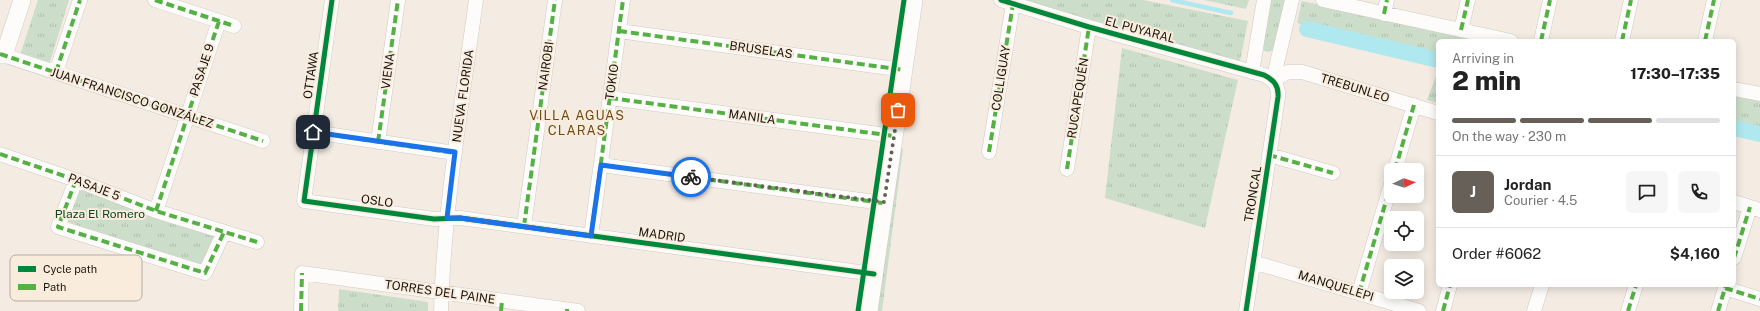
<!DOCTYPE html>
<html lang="en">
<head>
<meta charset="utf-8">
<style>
  body { margin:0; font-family:"Public Sans",sans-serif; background:#f6f6f6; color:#222; height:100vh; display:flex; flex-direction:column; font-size:15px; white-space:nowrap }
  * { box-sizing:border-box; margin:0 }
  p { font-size:13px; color:#767676 }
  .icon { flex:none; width:22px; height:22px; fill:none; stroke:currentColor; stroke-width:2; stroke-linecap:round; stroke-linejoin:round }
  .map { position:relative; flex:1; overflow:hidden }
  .drawer { position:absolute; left:1436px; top:39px; width:300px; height:248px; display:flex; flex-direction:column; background:#fff; border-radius:6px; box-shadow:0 2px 10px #0003 }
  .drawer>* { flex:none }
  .needle { width:26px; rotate:86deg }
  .fabs { position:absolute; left:1384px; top:163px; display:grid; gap:8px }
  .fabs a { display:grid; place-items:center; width:40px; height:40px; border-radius:6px; background:#fff; box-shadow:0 2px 10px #0003; font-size:20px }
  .pin { position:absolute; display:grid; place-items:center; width:34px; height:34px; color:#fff; margin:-17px; border-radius:8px; box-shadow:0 2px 6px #0006 }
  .courier { position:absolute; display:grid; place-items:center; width:40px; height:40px; margin:-20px; border:3px solid #1a73e8; border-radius:50%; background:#fff; color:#222; box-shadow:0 1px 5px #0007 }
  .summary em { font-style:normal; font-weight:800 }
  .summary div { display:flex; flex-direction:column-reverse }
  .summary { display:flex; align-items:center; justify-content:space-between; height:68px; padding:0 16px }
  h1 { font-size:26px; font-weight:800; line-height:30px }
  .bar { display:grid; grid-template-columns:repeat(4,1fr); gap:6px 4px; align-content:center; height:48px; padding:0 16px }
  .bar i { height:5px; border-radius:3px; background:#e0e0e0 }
  .bar .selected { background:#666059 }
  .bar p { grid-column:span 4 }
  .line { display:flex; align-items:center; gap:10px; padding:0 16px; border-top:1px solid #e0e0e0 }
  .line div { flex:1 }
  .round { display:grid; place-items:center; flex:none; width:42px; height:42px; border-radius:6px; background:#f6f6f6 }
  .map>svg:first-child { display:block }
  .grass { fill:url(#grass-tufts) }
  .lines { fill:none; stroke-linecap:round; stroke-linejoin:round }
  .stream { stroke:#afe8ee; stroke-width:4.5 }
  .canal { stroke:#afe8ee; stroke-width:16 }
  .minor-casing { stroke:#cfc9c3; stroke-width:15 }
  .tertiary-casing { stroke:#cfc9c3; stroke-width:18 }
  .minor { stroke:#fdfcfb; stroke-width:14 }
  .tertiary { stroke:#fdfcfb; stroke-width:17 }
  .quiet { stroke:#55b144; stroke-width:4; stroke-dasharray:8 4; stroke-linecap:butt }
  .cycleway-casing { stroke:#faecdd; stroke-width:8 }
  .cycleway { stroke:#00873e; stroke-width:5 }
  .done { stroke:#666059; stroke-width:4; stroke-dasharray:0 7.2 }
  .route { stroke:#1a73e8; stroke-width:5 }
  .labels { text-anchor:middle; stroke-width:4; stroke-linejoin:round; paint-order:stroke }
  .street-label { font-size:12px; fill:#19150f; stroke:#faecdd }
  .park-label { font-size:12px; fill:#034923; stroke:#faecdd }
  .neighbourhood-label { font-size:13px; letter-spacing:1px; fill:#6d4d18; stroke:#faecdd }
  .key { fill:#faecdd; stroke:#b6ac9f; stroke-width:1 }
  .key-label { font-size:11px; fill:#19150f }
</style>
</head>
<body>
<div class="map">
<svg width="1760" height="311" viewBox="0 0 1760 311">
  <defs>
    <pattern id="grass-tufts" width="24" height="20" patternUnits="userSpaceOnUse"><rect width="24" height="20" fill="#ccdeca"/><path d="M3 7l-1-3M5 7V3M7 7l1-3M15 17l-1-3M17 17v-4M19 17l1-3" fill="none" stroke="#afbeac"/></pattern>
  </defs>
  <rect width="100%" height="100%" fill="#f4ece3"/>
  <path class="grass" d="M38,0h31l-20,65 -30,-7z
    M1020,0h123l105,21 -8,40z
    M1204,0h45l-3,9z
    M1271,0h15l-11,49 -6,3 -5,-1 -1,-4z
    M1302,1l186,40h-50v14l-141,-32z
    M1122,48l116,32 -33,148 -100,-30z
    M1438,71v32l-11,-3z
    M1734,94l26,5v29l-26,-6z
    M897,147l6,2 -21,162h-8z
    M80,188l135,48 -14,29 -134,-43z
    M339,289l89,13v9h-90z"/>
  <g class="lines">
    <path class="stream" d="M1172,0l59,13"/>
    <path class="canal" d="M1307,29l131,31
      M1734,128l26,6"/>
    <g class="minor-casing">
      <path id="minor" d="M155,0l79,26
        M332,0l-28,201 130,18 26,-1 414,56
        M1001,0l88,27 175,48c10,5 15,11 14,22l-32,214
        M1323,0l188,41
        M1384,14l3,-14
        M1461,30l7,-30
        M619,31l285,39
        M1541,41l9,-41
        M1622,41l9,-41
        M1705,41l9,-41
        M0,54l263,87
        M56,72l24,-72
        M1252,72l12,-72
        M1273,80l15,-8h14l136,41
        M1273,80l19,-80
        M1734,89l26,5
        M610,98l284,38
        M313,132l142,21
        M378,142l20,-142
        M989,152l24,-148
        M0,154l76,26 80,31 101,31
        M1269,155l64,18
        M601,165l282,38
        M1067,169l22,-142
        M1395,170l19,-65
        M76,180l-18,47 147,46 19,-41
        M1734,202l26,8
        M156,211l63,-190
        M524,226l31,-226
        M591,236l32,-236
        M1734,258l16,-51
        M1253,262l166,49
        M1725,288l35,11
        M1359,293l32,-109
        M301,311l1,-38 276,38
        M441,311c3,-104 21,-208 35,-311
        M1443,311l7,-26
        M1534,311l8,-26
        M1628,311l8,-26
        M1718,311l8,-26"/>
    </g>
    <g class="tertiary-casing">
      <path id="tertiary" d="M0,55h4l18,-55
        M869,311l45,-311"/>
    </g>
    <use href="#minor" class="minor"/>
    <use href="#tertiary" class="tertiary"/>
    <path class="quiet" d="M155,0l79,26
      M1384,14l3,-14
      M1461,30l7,-30
      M619,31l285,39
      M1541,41l9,-41
      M1622,41l9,-41
      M1705,41l9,-41
      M0,54l263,87
      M56,72l24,-72
      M610,98l284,38
      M313,132l142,21
      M378,142l20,-142
      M989,152l24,-148
      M0,154l76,26 80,31 101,31
      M1269,155l64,18
      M601,165l282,38
      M1067,169l22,-142
      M1395,170l19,-65
      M76,180l-18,47 147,46 19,-41
      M156,211l63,-190
      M524,226l31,-226
      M591,236l32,-236
      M1734,258l16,-51
      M1725,288l35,11
      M1359,293l32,-109
      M301,311l1,-38
      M501,311l1,-10
      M567,311v-2
      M1443,311l7,-26
      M1628,311l8,-26
      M1718,311l8,-26"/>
    <g class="cycleway-casing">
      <path id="cycleway" d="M332,0l-28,201 130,18 26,-1 414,56
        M1001,0l88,27 175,48c10,5 15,11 14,22l-32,214
        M858,311l46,-311"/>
    </g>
    <use href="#cycleway" class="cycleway"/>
  </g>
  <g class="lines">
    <path class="done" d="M691,177l193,25 14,-92"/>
    <path class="route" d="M313,132l142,20 -8,66h13l131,18 10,-71 90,12"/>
  </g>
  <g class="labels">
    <g class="street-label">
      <text transform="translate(1140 30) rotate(15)" y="4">EL PUYARAL</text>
      <text transform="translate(761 50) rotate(8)" y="4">BRUSELAS</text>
      <text transform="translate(546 66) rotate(-82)" y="4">NAIROBI</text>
      <text transform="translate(202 70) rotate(-72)" y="4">PASAJE 9</text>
      <text transform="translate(388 71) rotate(-82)" y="4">VIENA</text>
      <text transform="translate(311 75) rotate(-82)" y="4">OTTAWA</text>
      <text transform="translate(1001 78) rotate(-81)" y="4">COLLIGUAY</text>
      <text transform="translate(612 82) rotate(-82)" y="4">TOKIO</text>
      <text transform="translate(1355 88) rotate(17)" y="4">TREBUNLEO</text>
      <text transform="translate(463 96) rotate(-82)" y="4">NUEVA FLORIDA</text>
      <text transform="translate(132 98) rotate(18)" y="4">JUAN FRANCISCO GONZÁLEZ</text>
      <text transform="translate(1078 98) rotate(-81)" y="4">RUCAPEQUÉN</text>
      <text transform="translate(752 117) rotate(8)" y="4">MANILA</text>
      <text transform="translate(94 187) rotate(21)" y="4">PASAJE 5</text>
      <text transform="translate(1253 194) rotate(-81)" y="4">TRONCAL</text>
      <text transform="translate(377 201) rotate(8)" y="4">OSLO</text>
      <text transform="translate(662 235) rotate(8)" y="4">MADRID</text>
      <text transform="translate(1336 286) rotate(17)" y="4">MANQUELEPI</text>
      <text transform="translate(440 292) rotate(8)" y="4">TORRES DEL PAINE</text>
    </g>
    <g class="park-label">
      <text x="100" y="218">Plaza El Romero</text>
    </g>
    <g class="neighbourhood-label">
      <text x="577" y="120">VILLA AGUAS<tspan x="577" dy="15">CLARAS</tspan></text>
    </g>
  </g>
  <rect x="10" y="255" width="132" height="46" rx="6" class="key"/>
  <rect x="18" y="266" width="18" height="6" fill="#00873e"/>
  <rect x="18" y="284" width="18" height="6" fill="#55b144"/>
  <g class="key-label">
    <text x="43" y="273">Cycle path</text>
    <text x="43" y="291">Path</text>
  </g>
</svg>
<div class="fabs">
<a><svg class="needle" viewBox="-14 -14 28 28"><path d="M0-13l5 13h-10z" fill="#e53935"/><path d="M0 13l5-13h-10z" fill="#767676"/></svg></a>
<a><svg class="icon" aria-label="locate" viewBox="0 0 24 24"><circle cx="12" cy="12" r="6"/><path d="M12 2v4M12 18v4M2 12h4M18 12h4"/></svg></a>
<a><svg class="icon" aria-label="layers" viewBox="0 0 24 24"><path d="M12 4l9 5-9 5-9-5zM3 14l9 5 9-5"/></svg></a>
</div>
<div class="pin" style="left:898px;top:110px;background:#ea580c"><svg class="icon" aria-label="bag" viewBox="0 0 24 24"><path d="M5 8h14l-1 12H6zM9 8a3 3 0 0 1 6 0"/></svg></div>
<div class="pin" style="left:313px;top:132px;background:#1f2937"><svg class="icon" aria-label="home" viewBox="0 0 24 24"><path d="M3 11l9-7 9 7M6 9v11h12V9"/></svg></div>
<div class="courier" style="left:691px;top:177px"><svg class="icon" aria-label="bike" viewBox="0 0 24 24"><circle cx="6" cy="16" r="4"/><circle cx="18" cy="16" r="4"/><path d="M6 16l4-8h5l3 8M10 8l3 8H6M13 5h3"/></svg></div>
<section class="drawer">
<div class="summary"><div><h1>2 min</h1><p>Arriving in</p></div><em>17:30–17:35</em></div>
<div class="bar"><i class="selected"></i><i class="selected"></i><i class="selected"></i><i></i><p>On the way · 230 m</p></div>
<div class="line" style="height:72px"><b class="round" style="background:#666059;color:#fff">J</b><div><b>Jordan</b><p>Courier · 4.5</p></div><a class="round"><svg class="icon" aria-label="chat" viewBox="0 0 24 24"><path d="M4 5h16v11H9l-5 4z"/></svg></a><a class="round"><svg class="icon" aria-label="phone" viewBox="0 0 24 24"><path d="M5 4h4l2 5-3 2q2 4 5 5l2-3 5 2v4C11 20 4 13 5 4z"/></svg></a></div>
<div class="line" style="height:52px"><div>Order #6062</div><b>$4,160</b></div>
</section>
</div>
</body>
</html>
